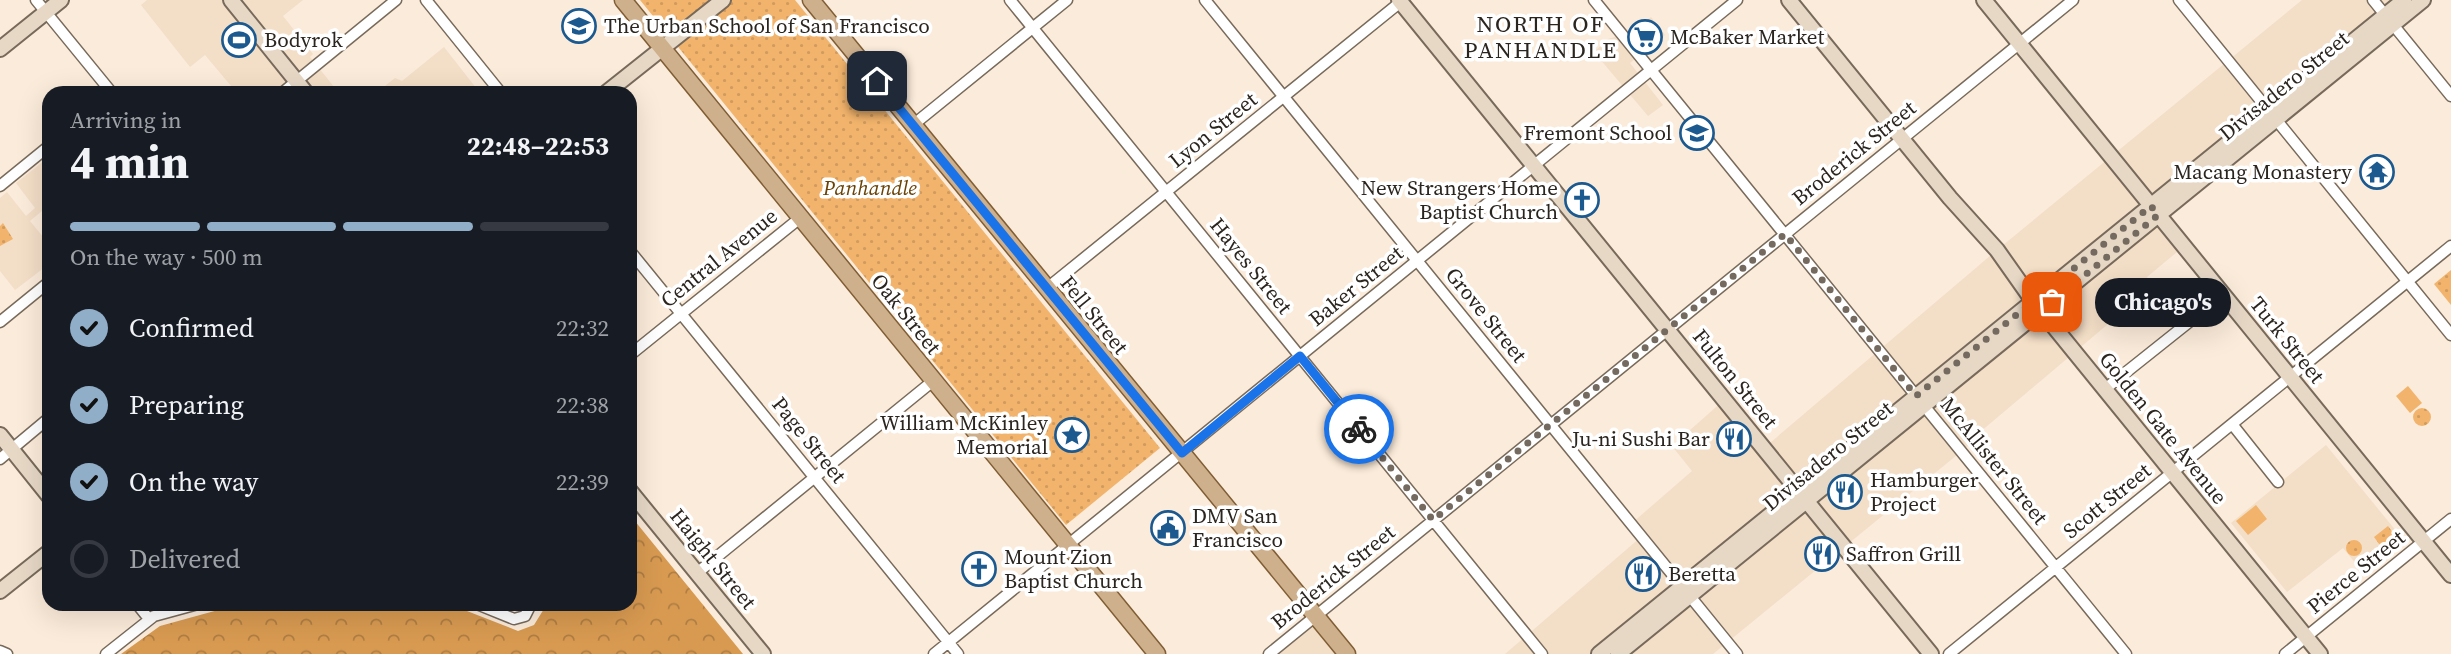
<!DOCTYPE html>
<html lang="en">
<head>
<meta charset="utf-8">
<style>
  body { margin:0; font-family:"Source Serif 4",serif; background:#20242c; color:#f1f3f6; height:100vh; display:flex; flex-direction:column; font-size:26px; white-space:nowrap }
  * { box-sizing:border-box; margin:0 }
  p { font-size:23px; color:#9ea1a6 }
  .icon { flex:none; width:38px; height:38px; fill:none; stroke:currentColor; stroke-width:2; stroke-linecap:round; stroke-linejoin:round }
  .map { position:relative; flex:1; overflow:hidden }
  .drawer { position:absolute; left:42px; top:86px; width:595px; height:525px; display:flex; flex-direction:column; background:#171b24; border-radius:21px; box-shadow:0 7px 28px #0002 }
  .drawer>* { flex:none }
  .pin { position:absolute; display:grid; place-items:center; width:60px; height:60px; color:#fff; margin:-30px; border-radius:14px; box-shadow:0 4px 10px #0006 }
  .courier { position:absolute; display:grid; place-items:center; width:70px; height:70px; margin:-35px; border:5px solid #1a73e8; border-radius:50%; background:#fff; color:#222; box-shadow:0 2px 9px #0007 }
  .bubble { position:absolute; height:49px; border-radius:24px; background:#171b24; box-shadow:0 7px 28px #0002; font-size:23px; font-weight:700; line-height:49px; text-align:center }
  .headline em { font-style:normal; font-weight:700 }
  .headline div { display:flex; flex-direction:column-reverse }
  .headline { display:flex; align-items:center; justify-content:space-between; height:119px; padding:0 28px }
  h1 { font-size:46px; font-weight:700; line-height:52px }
  .bar { display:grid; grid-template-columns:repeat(4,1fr); gap:10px 7px; align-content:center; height:84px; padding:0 28px }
  .bar i { height:9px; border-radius:5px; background:#363941 }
  .bar .selected { background:#91aec8 }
  .bar p { grid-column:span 4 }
  ol { padding:0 28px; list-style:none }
  li { display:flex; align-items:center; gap:21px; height:77px }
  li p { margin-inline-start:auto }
  li .icon { padding:7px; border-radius:50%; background:#91aec8; color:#111; stroke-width:4 }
  li:last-child { color:#9ea1a6 }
  li i { width:38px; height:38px; border:4px solid #363941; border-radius:50% }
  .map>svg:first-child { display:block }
  .built { fill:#f3dec7 }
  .grass { fill:url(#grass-dots) }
  .forest { fill:url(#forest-crowns) }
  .pitch { fill:#f2b46c }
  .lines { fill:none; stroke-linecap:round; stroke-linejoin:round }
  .street-casing { stroke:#786a5b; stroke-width:13 }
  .secondary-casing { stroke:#786a5b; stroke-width:18 }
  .primary-casing { stroke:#805e35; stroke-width:19 }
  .street { stroke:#fff; stroke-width:10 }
  .secondary { stroke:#e7d8c6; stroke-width:14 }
  .primary { stroke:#ceb08d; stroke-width:16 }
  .done { stroke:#746a60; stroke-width:7; stroke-dasharray:0 12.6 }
  .route { stroke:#1a73e8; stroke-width:9 }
  .labels { text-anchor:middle; stroke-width:7; stroke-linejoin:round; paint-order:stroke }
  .poi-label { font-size:21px; fill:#2b251f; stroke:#fff; text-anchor:start }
  .street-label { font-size:21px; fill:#2b251f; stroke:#fff }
  .park-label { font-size:21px; font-style:italic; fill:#6a4205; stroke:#fff }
  .neighbourhood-label { font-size:23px; letter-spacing:2px; fill:#2b251f; stroke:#fff }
</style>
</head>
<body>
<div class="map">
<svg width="2451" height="654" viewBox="0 0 2451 654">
  <defs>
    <pattern id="grass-dots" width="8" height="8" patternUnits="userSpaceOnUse" patternTransform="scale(1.75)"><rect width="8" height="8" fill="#f2b46c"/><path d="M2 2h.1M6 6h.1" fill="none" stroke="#d09b5d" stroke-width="1.8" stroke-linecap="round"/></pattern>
    <pattern id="forest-crowns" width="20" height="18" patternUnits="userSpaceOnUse" patternTransform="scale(1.75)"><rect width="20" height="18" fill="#d89a51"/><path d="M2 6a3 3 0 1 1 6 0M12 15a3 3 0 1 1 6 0" fill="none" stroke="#af7d43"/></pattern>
  </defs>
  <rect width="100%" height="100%" fill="#fbebda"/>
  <path class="built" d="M147,0h156l-20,16 30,38 -3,3 29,36h-102l-32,-38 -15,12 -49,-62z
    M2302,0h90l-251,207 36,45 -30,25 6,9 -186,157 1,3 -255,208h-208l136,-117 -10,-13 61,-53 -20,-25 52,-46 40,48 233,-198z
    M1651,17l14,18 -35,28 33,42 -15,11 -54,-64 14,-13 26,-8z
    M444,47l36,46h-104l19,-15 7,3z
    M49,157v48l-19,16 19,23v20l-34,26 -15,-19v-73l7,-6 19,24 9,-8 -19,-25z
    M2326,445l75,92 -39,34 -19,-23 -56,44 -56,-69z
    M1316,616l31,38h-78z"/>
  <path class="grass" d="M640,0h155l365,448 -94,77z
    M3,223l10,16 -13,7v-20z
    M2451,270v35l-17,-21z
    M2413 417a9 9 0 1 1 18 0a9 9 0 1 1-18 0Z
    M2388,526l8,11 -14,11 -8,-11z
    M2346 548a8 8 0 1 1 16 0a8 8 0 1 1-16 0Z"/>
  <path class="forest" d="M630,515l113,139h-622l39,-28 80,-22h209l69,27 16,-6 13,-21h83z"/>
  <path class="pitch" d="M2408,386l14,17 -12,10 -14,-17z
    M2256,505l11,14 -19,16 -12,-14z"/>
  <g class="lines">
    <g class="street-casing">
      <path id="street" d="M36,0l76,93
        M426,0l75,93
        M1010,0l532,654
        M1205,0l532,654
        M1594,0l532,654
        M2179,0l272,335
        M2373,0l78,96
        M282,93l114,-93
        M913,125l154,-125
        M0,186l49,-40
        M630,251l328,403
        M1046,289l357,-289
        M0,322l49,-40
        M630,355l170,-137
        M2105,389l118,-94
        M2232,424l46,58
        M0,459l49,-41
        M697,573l236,-192
        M137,604l12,15
        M477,604l37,15 11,-3 6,-12
        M0,651l7,3
        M106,654l48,-38 44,-12
        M934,654l803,-654
        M1269,654l804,-654
        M1949,654l502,-408
        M2285,654l166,-135"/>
    </g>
    <g class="secondary-casing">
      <path id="secondary" d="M231,0l75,93
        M1399,0l532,654
        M1789,0l161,198 47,52 36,51 287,353
        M1984,0l467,575
        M0,49l61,-49
        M606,93l117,-93
        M0,435l49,61
        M630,491l133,163
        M0,591l49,-39
        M1599,654l805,-654
        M1618,654l805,-654"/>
    </g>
    <g class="primary-casing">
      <path id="primary" d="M623,0l534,654
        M811,0l536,654"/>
    </g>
    <use href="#street" class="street"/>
    <use href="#secondary" class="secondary"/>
    <use href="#primary" class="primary"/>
  </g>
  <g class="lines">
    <path class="done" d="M1359,429l74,91 352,-286 131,162 235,-190 7,9 -106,87"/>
    <path class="route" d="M877,81l305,372 118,-97 59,73"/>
  </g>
  <defs>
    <g id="school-ring" transform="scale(1.75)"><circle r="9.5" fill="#fff" stroke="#1b598f" stroke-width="1.5"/><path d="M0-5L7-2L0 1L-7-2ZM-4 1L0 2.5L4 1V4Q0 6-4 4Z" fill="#1b598f"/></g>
    <g id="supermarket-ring" transform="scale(1.75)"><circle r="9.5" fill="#fff" stroke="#1b598f" stroke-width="1.5"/><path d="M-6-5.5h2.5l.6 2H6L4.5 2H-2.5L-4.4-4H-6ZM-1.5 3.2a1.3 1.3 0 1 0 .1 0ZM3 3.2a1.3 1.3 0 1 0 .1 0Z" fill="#1b598f"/></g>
    <g id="stadium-ring" transform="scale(1.75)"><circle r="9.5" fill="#fff" stroke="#1b598f" stroke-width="1.5"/><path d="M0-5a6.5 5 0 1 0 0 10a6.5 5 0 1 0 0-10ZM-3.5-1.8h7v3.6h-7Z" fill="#1b598f"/></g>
    <g id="temple-ring" transform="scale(1.75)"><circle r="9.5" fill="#fff" stroke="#1b598f" stroke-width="1.5"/><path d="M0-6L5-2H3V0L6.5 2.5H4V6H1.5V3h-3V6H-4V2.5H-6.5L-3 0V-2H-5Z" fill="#1b598f"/></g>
    <g id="church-ring" transform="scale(1.75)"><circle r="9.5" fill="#fff" stroke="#1b598f" stroke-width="1.5"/><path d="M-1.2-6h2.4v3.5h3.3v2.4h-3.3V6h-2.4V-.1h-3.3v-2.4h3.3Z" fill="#1b598f"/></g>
    <g id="sight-ring" transform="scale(1.75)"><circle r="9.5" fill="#fff" stroke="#1b598f" stroke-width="1.5"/><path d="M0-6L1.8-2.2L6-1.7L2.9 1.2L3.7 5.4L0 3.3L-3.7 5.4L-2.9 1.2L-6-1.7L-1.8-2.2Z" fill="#1b598f"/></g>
    <g id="restaurant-ring" transform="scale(1.75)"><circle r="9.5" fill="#fff" stroke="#1b598f" stroke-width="1.5"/><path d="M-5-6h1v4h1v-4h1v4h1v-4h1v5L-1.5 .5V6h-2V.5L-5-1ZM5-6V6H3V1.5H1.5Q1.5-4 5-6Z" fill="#1b598f"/></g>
    <g id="civic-ring" transform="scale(1.75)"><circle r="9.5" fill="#fff" stroke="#1b598f" stroke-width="1.5"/><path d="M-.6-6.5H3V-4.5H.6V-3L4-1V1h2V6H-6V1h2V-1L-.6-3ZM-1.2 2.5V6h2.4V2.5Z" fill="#1b598f"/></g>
  </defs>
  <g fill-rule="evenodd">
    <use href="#school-ring" x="579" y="26"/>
    <use href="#supermarket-ring" x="1645" y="37"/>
    <use href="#stadium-ring" x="239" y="40"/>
    <use href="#school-ring" x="1697" y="133"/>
    <use href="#temple-ring" x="2377" y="172"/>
    <use href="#church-ring" x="1582" y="200"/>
    <use href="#sight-ring" x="1072" y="435"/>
    <use href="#restaurant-ring" x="1734" y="439"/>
    <use href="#restaurant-ring" x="1845" y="492"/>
    <use href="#civic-ring" x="1168" y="528"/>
    <use href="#restaurant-ring" x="1822" y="554"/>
    <use href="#church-ring" x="979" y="569"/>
    <use href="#restaurant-ring" x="1643" y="574"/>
  </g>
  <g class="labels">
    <g class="poi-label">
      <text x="604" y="33">The Urban School of San Francisco</text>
      <text x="1670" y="44">McBaker Market</text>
      <text x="264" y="47">Bodyrok</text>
      <text x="1672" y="140" text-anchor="end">Fremont School</text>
      <text x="2352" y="179" text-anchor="end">Macang Monastery</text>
      <text x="1558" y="195" text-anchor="end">New Strangers Home<tspan x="1558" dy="24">Baptist Church</tspan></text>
      <text x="1048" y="430" text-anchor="end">William McKinley<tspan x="1048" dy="24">Memorial</tspan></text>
      <text x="1710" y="446" text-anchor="end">Ju-ni Sushi Bar</text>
      <text x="1870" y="487">Hamburger<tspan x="1870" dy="24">Project</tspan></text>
      <text x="1192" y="523">DMV San<tspan x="1192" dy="24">Francisco</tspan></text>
      <text x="1846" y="561">Saffron Grill</text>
      <text x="1004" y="564">Mount Zion<tspan x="1004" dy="24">Baptist Church</tspan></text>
      <text x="1668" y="581">Beretta</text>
    </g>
    <g class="street-label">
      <text transform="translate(2284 86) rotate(-39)" y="7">Divisadero Street</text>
      <text transform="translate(1213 130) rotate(-39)" y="7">Lyon Street</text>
      <text transform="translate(1854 153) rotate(-39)" y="7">Broderick Street</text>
      <text transform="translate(719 258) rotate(-39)" y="7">Central Avenue</text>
      <text transform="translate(1251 266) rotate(51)" y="7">Hayes Street</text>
      <text transform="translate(1356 286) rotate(-39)" y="7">Baker Street</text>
      <text transform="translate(906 314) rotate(51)" y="7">Oak Street</text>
      <text transform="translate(1094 315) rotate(51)" y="7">Fell Street</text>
      <text transform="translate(1486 315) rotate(51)" y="7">Grove Street</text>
      <text transform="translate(2287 340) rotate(51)" y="7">Turk Street</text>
      <text transform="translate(1735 379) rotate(51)" y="7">Fulton Street</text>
      <text transform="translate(2163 428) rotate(51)" y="7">Golden Gate Avenue</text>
      <text transform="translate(809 440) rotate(51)" y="7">Page Street</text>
      <text transform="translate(1828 456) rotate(-39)" y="7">Divisadero Street</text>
      <text transform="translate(1994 461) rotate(51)" y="7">McAllister Street</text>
      <text transform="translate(2107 501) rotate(-39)" y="7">Scott Street</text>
      <text transform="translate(713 559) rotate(51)" y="7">Haight Street</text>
      <text transform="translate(2356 572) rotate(-39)" y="7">Pierce Street</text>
      <text transform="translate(1333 577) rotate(-39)" y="7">Broderick Street</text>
    </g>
    <g class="park-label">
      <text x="870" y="195">Panhandle</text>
    </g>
    <g class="neighbourhood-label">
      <text x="1541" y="32">NORTH OF<tspan x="1541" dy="26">PANHANDLE</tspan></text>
    </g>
  </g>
</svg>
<div class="pin" style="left:2052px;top:302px;background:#ea580c"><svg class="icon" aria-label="bag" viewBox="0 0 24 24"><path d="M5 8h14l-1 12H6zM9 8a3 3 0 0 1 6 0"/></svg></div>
<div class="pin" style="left:877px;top:81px;background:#1f2937"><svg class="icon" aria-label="home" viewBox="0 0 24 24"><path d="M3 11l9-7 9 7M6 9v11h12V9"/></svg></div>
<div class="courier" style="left:1359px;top:429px"><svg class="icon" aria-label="bike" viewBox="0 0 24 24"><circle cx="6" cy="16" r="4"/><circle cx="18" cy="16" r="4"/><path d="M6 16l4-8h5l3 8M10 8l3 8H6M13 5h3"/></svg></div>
<div class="bubble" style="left:2095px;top:278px;width:136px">Chicago's</div>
<section class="drawer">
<div class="headline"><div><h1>4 min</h1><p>Arriving in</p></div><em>22:48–22:53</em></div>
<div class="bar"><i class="selected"></i><i class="selected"></i><i class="selected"></i><i></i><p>On the way · 500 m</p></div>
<ol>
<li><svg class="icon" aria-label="check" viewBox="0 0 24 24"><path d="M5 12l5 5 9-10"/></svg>Confirmed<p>22:32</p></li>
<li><svg class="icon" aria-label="check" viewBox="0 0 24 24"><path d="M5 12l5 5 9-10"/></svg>Preparing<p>22:38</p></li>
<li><svg class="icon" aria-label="check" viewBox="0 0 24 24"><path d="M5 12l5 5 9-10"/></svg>On the way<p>22:39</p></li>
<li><i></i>Delivered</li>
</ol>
</section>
</div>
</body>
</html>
